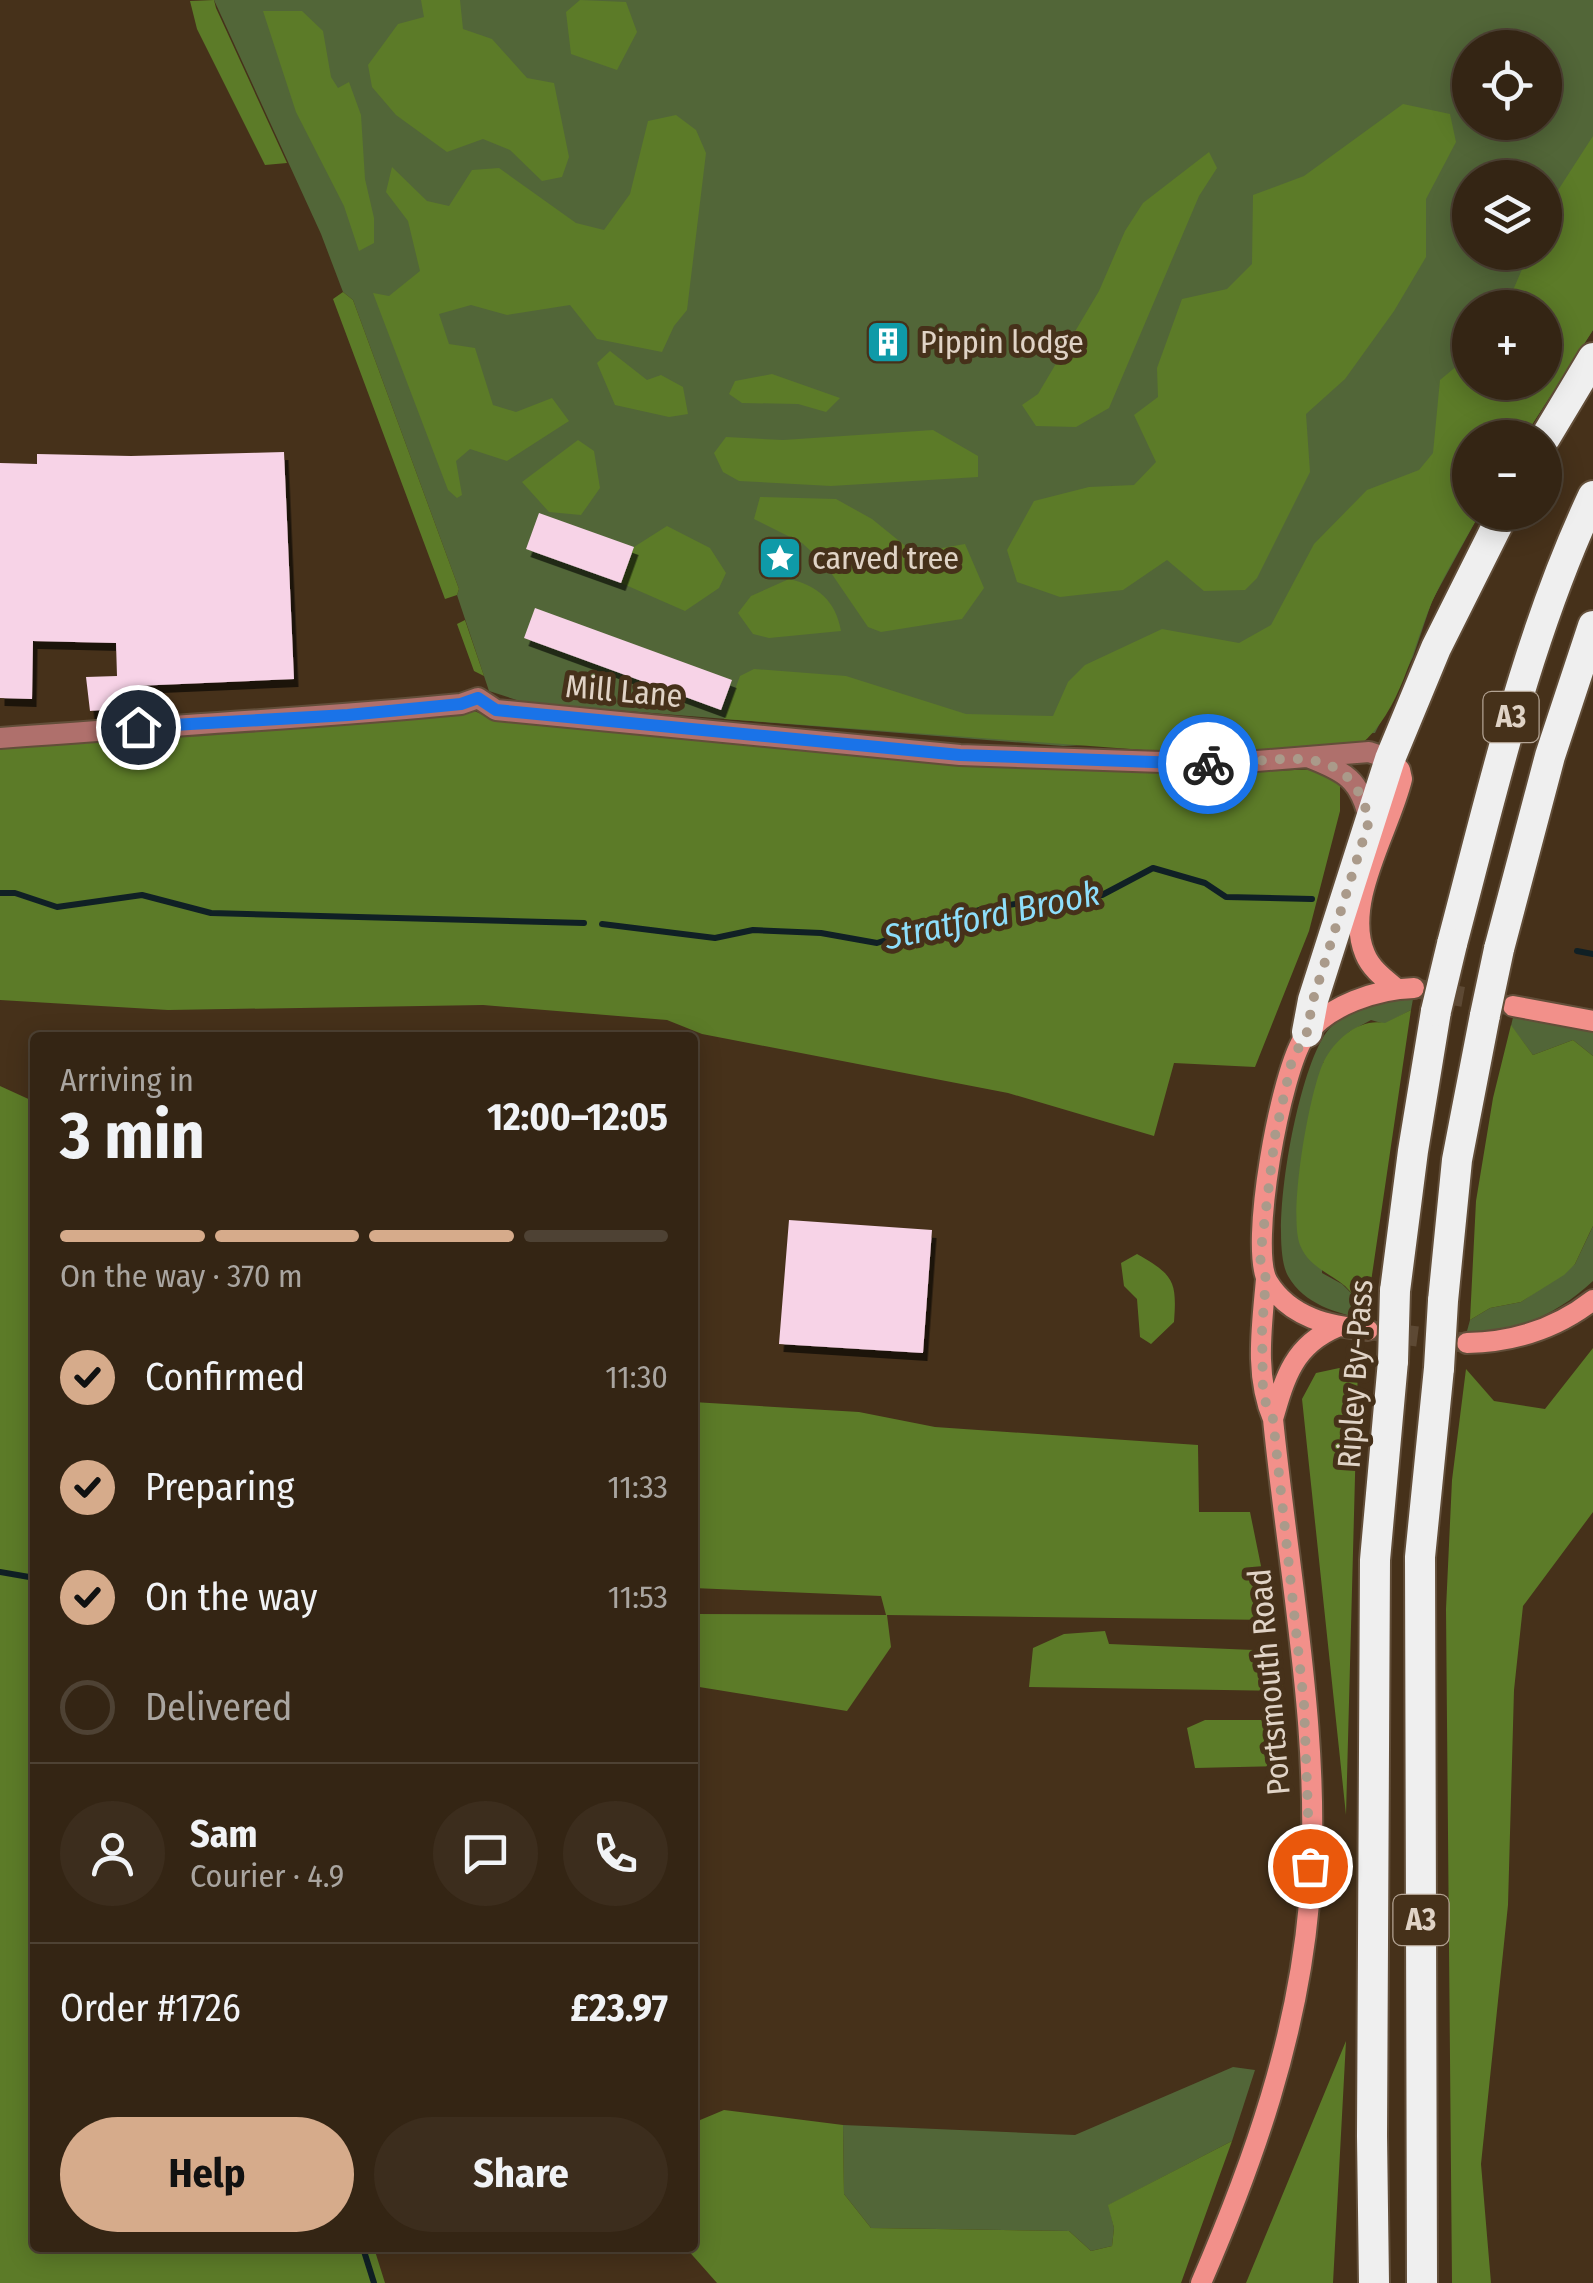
<!DOCTYPE html>
<html lang="en">
<head>
<meta charset="utf-8">
<style>
  body { margin:0; font-family:"Fira Sans Condensed",sans-serif; background:#3c2d1d; color:#f1f3f6; height:100vh; display:flex; flex-direction:column; font-size:38px; white-space:nowrap }
  * { box-sizing:border-box; margin:0 }
  p { font-size:32px; color:#a9a5a0 }
  .icon { flex:none; width:55px; height:55px; fill:none; stroke:currentColor; stroke-width:2; stroke-linecap:round; stroke-linejoin:round }
  .map { position:relative; flex:1; overflow:hidden }
  .panel { position:absolute; left:30px; top:1032px; width:668px; height:1220px; display:flex; flex-direction:column; background:#342514; border-radius:10px; box-shadow:0 5px 25px #0003,0 0 0 2px #4e4234 }
  .panel>* { flex:none }
  .tools { position:absolute; left:1452px; top:30px; display:grid; gap:20px }
  .tools a { display:grid; place-items:center; width:110px; height:110px; border-radius:50%; background:#342514; box-shadow:0 5px 25px #0003,0 0 0 2px #4e4234; font-size:50px }
  .pin { position:absolute; display:grid; place-items:center; width:85px; height:85px; color:#fff; margin:-42px; border:5px solid #fff; border-radius:50%; box-shadow:0 2px 10px #0007 }
  .courier { position:absolute; display:grid; place-items:center; width:100px; height:100px; margin:-50px; border:8px solid #1a73e8; border-radius:50%; background:#fff; color:#222; box-shadow:0 2px 12px #0007 }
  .overview em { font-style:normal; font-weight:700 }
  .overview div { display:flex; flex-direction:column-reverse }
  .overview { display:flex; align-items:center; justify-content:space-between; height:170px; padding:0 30px }
  h1 { font-size:65px; font-weight:700; line-height:75px }
  .bar { display:grid; grid-template-columns:repeat(4,1fr); gap:15px 10px; align-content:center; height:120px; padding:0 30px }
  .bar i { height:12px; border-radius:8px; background:#4e4234 }
  .bar .on { background:#d6ab8b }
  .bar p { grid-column:span 4 }
  .line { display:flex; align-items:center; gap:25px; padding:0 30px; border-top:2px solid #4e4234 }
  .line div { flex:1 }
  .round { display:grid; place-items:center; flex:none; width:105px; height:105px; border-radius:52px; background:#3c2d1d }
  ol { padding:0 30px; list-style:none }
  li { display:flex; align-items:center; gap:30px; height:110px }
  li p { margin-inline-start:auto }
  li .icon { padding:10px; border-radius:50%; background:#d6ab8b; color:#111; stroke-width:4 }
  li:last-child { color:#a9a5a0 }
  li i { width:55px; height:55px; border:5px solid #4e4234; border-radius:50% }
  .action { display:flex; gap:20px; margin-top:auto; padding:20px 30px }
  .action a { flex:1; height:115px; border-radius:60px; background:#d6ab8b; color:#111; font-size:40px; font-weight:700; line-height:115px; text-align:center }
  .action a+a { background:#3c2d1d; color:#f1f3f6 }
  .map>svg:first-child { display:block }
  .green { fill:#526638; fill-rule:evenodd }
  .forest { fill:#5c7b28 }
  .lines { fill:none; stroke-linecap:round; stroke-linejoin:round }
  .stream { stroke:#102025; stroke-width:6 }
  .building { fill:#f7d3e7; filter:url(#shadow) }
  .secondary-tunnel { stroke:#5d4934; stroke-width:20; stroke-dasharray:20 10; stroke-linecap:butt }
  .street-casing { stroke:#624e39; stroke-width:24 }
  .secondary-casing { stroke:#624e39; stroke-width:24 }
  .highway-casing { stroke:#624e39; stroke-width:34 }
  .street { stroke:#af706c; stroke-width:20 }
  .secondary { stroke:#f2908a; stroke-width:20 }
  .highway { stroke:#efefef; stroke-width:30 }
  .highway-bridge-casing { stroke:#624e39; stroke-width:34; stroke-linecap:butt }
  .highway-bridge { stroke:#efefef; stroke-width:30 }
  .done { stroke:#aa9a8a; stroke-width:10; stroke-dasharray:0 18 }
  .route { stroke:#1a73e8; stroke-width:12 }
  .labels { text-anchor:middle; stroke-width:10; stroke-linejoin:round; paint-order:stroke }
  .shield { fill:#46311a; stroke:#b2a292; stroke-width:2.5 }
  .shield-label { font-size:30px; font-weight:bold; fill:#e0d3c6 }
  .poi-label { font-size:32px; fill:#e0d3c6; stroke:#46311a; text-anchor:start }
  .street-label { font-size:32px; fill:#e0d3c6; stroke:#46311a }
  .water-label { font-size:35px; font-style:italic; fill:#8ddefb; stroke:#46311a }
</style>
</head>
<body>
<div class="map">
<svg width="1593" height="2283" viewBox="0 0 1593 2283">
  <defs>
    <filter id="shadow"><feDropShadow dx="4.5" dy="8" stdDeviation="0" flood-color="#0009"/></filter>
  </defs>
  <rect width="100%" height="100%" fill="#46311a"/>
  <path class="green" d="M214,0h1379v330l-69,107 -54,1v74l10,1 -48,88 -19,56 -38,76 -312,13 -537,-43 -37,-12 -32,-96 2,-6 -106,-289 -10,-8 -22,-58zM1470,48h75v74h-75zM1470,178h75v74h-75zM1470,308h75v74h-75z
    M1413,999l-2,11 -26,14 -14,-4 -22,12 -26,31 -1,210 20,11 25,25 -1,11c-31,-8 -61,-15 -78,-44 -22,-39 12,-225 45,-251 23,-19 52,-23 80,-26z
    M1514,1013l79,17v26l-20,-16 -40,15 -22,-29z
    M1593,1226v55c-34,32 -79,54 -126,50l3,-11 20,-12 31,-6 54,-38z
    M1233,2067l22,3 -23,71 -123,64 5,23 -2,18 -21,5 -22,-20 -198,-3 -27,-34 -1,-69 232,10z"/>
  <path class="forest" d="M214,0l2,8 71,155 -22,2 -68,-136 -7,-28z
    M421,0h39l3,29 29,10 35,39 27,5 15,74 -7,20 -20,4 -32,-31 -27,-11 -36,13 -51,-37 -24,-28 -4,-22 30,-41 26,-7z
    M580,0l46,2 11,30 -20,38 -46,-16 -5,-42z
    M263,11h39l21,20 8,46 7,11 11,-6 12,33 4,64 9,39v25l-15,8 -15,-45 -48,-94z
    M1403,104l47,10 6,28 -30,57v58l-32,54 -49,68 -39,35 4,58 -53,106 -12,12 -41,1 -37,-31 -44,30 -63,7 -43,-15 -10,-32 27,-49 55,-14 45,-2 22,-23 -22,-47 24,-18 -1,-29 25,-69 45,-10 25,-25 1,-69 51,-19z
    M676,115l20,15 10,23 -19,157 -13,16 -12,26 -65,-13 -27,-34 -63,10 -36,-10 -32,9 10,30 26,4 18,57 23,7 36,-14 17,23 -62,40 -37,-12 -14,12 6,34 -5,3 -9,-8 -75,-197 16,3 31,-25 -12,-50 -22,-29 6,-25 35,34 22,5 23,-36 27,-2 77,55 28,7 26,-36 18,-73z
    M1593,136v194l-69,107 -54,1v74l10,1c-16,29 -34,58 -48,89 -20,46 -31,110 -72,143l-163,9 -473,-35 16,-43 14,-7 92,7 120,38 87,2 15,-34 17,-17 77,-36 77,14 32,-18 43,-81 53,-54 52,-20 14,-17 7,-73 30,-25v27h75v-74l-37,-1v-5l21,-49 16,-1v-37l8,-17z
    M1209,152l8,16 -18,28 -90,212 -33,19 -40,-1 -14,-21 16,-11 61,-103 26,-60 18,-28z
    M343,292l10,8 106,289 -2,6 -12,4 -112,-300z
    M610,351l37,29 14,-5 22,12 5,27 -19,3 -54,-12 -18,-42z
    M772,374l68,24 -14,14 -28,-8 -56,-1 -13,-9 6,-13z
    M933,430l45,26v21l-147,9 -92,-5 -16,-9 -9,-19 12,-16 57,3z
    M578,440l16,11 6,37 -19,27 -32,-3 -27,-30z
    M760,497l76,2 36,20 42,34 51,-9 19,44 -22,31 -81,13 -13,-5 -43,-63 -23,-21 -48,-24z
    M667,526l43,22 16,25 -7,15 -34,23 -64,-28 13,-36z
    M789,579c28,6 47,22 52,52l-72,7 -16,-4 -15,-21 13,-17z
    M465,620l19,56 -10,-5 -17,-47z
    M472,710l26,11 268,26 283,21 170,5 99,-4 22,16v26l-31,120 -54,136 -81,-4 -20,73 -146,-43 -306,-59 -35,-14 -184,-15 -315,5 -168,-10v-253z
    M1411,1010l-44,299c-8,-8 -15,-16 -22,-23 -17,-14 -36,-19 -45,-41 -12,-31 9,-153 24,-184 12,-23 36,-43 61,-38z
    M1511,1025l22,30 40,-15 20,16v170l-3,6 -15,32 -11,11 -43,27 -31,6 -20,12 6,-119 17,-103z
    M0,1086l35,16v1146h339l11,35h-385z
    M1137,1254c37,21 40,27 37,68l-23,22 -11,-7 -3,-38 -13,-13 -3,-23z
    M1593,1348v164l-70,94 -9,84 -6,215 -27,259 10,119h-39l-6,-674 6,-129 14,-111 28,32 51,8z
    M1358,1364l-12,451 -44,-416 14,-26z
    M693,1402l166,10 76,15 263,18 1,67h51l22,108 -385,-5 4,32 -44,64 -154,-25v-72l193,1 -5,-19 -188,-8z
    M1105,1631l4,13 169,7 5,40 -254,-4 4,-39 31,-14z
    M1205,1720h64l15,15 2,31 -91,2 -8,-40z
    M1346,2041l-13,242h-87z
    M724,2110l119,15 1,69 27,34 198,3 22,20 21,-5 2,-18 -6,-23 124,-64 -51,142h-464l-31,-35h6l1,-125z"/>
  <g class="lines">
    <path class="stream" d="M0,893h15l42,14 85,-12 69,18 373,10
      M602,924l113,14 38,-8 68,3 56,10 102,-33 90,-15h33l51,-27 52,15 21,14 86,2
      M1577,951l16,3
      M0,1572l35,6
      M363,2248l11,35"/>
  </g>
  <path class="building" d="M879 343a9 9 0 1 1 18 0a9 9 0 1 1-18 0Z
    M284,452l10,227 -159,7 2,21 -47,4 -4,-34 31,-1 -1,-33 -83,-2 -1,58 -32,-1v-235l37,1v-10l94,2z
    M539,513l95,34 -13,36 -95,-34z
    M535,608l197,72 -11,30 -197,-72z
    M789,1220l143,10 -9,123 -144,-9z"/>
  <g class="lines">
    <path class="secondary-tunnel" d="M1414,988l99,18
      M1368,1330l99,13"/>
    <g class="street-casing">
      <path id="street" d="M0,738c154,-12 308,-19 461,-34l17,-6 18,12 464,45 260,9 149,-12 21,7
        M1310,758c36,14 50,22 59,61"/>
    </g>
    <g class="secondary-casing">
      <path id="secondary" d="M1390,759l10,11 2,9c-12,51 -59,123 -37,175 6,15 20,25 32,35
        M1513,1006l80,15
        M1368,1330c-39,-4 -78,-12 -100,-48 -20,-33 13,-213 37,-246 23,-31 72,-47 109,-48
        M1467,1343c47,-1 89,-14 126,-43
        M1273,1419c12,-42 21,-74 64,-92
        M1201,2283c53,-122 96,-245 108,-379 14,-161 -20,-325 -36,-485 -19,-44 -11,-93 -7,-140"/>
    </g>
    <g class="highway-casing">
      <path id="highway" d="M1545,438l48,-80
        M1452,944c40,-151 74,-306 141,-448
        M1499,949l51,-193 43,-130
        M1307,1032l6,-32 77,-241 46,-111 68,-136
        M1395,1291l18,-140 23,-140
        M1443,1301l14,-141 28,-145
        M1374,2283l-2,-147 3,-576 18,-199
        M1422,2283l-2,-726 19,-189"/>
    </g>
    <use href="#street" class="street"/>
    <use href="#secondary" class="secondary"/>
    <use href="#highway" class="highway"/>
    <g class="highway-bridge-casing">
      <path id="highway-bridge" d="M1436,1011l16,-67
        M1485,1015l14,-66
        M1393,1361l2,-70
        M1439,1368l4,-67"/>
    </g>
    <use href="#highway-bridge" class="highway-bridge"/>
  </g>
  <g class="lines">
    <path class="done" d="M1208,764c66,1 141,-32 161,57l-56,179 -6,32 -15,28 -17,76 -15,122 6,21 -4,49 1,68 10,23 31,285 6,162"/>
    <path class="route" d="M138,727l210,-12 113,-11 17,-6 18,12 464,45 248,9"/>
  </g>
  <defs>
    <g id="building-square" transform="scale(2.25)"><rect x="-9" y="-9" width="18" height="18" rx="4" fill="#0f9aa8" stroke="#46311a"/><path d="M-4-6H4V6H1V3H-1V6H-4ZM-2.5-4.3h1.7v1.8h-1.7ZM.8-4.3h1.7v1.8H.8ZM-2.5-1h1.7V.8h-1.7ZM.8-1h1.7V.8H.8Z" fill="#fff"/></g>
    <g id="sight-square" transform="scale(2.25)"><rect x="-9" y="-9" width="18" height="18" rx="4" fill="#0f9aa8" stroke="#46311a"/><path d="M0-6L1.8-2.2L6-1.7L2.9 1.2L3.7 5.4L0 3.3L-3.7 5.4L-2.9 1.2L-6-1.7L-1.8-2.2Z" fill="#fff"/></g>
  </defs>
  <g fill-rule="evenodd">
    <use href="#building-square" x="888" y="342"/>
    <use href="#sight-square" x="780" y="558"/>
  </g>
  <g class="labels">
    <g class="shield">
      <rect x="1483.5" y="692" width="55" height="50" rx="8"/>
      <rect x="1393.5" y="1895" width="55" height="50" rx="8"/>
    </g>
    <g class="shield-label">
      <text x="1511" y="727">A3</text>
      <text x="1421" y="1930">A3</text>
    </g>
    <g class="poi-label">
      <text x="920" y="353">Pippin lodge</text>
      <text x="812" y="569">carved tree</text>
    </g>
    <g class="street-label">
      <text transform="translate(624 691) rotate(5)" y="11">Mill Lane</text>
      <text transform="translate(1355 1374) rotate(-86)" y="11">Ripley By-Pass</text>
      <text transform="translate(1269 1682) rotate(-95)" y="11">Portsmouth Road</text>
    </g>
    <g class="water-label">
      <text transform="translate(992 915) rotate(-12)" y="12">Stratford Brook</text>
    </g>
  </g>
</svg>
<div class="tools">
<a><svg class="icon" aria-label="locate" viewBox="0 0 24 24"><circle cx="12" cy="12" r="6"/><path d="M12 2v4M12 18v4M2 12h4M18 12h4"/></svg></a>
<a><svg class="icon" aria-label="layers" viewBox="0 0 24 24"><path d="M12 4l9 5-9 5-9-5zM3 14l9 5 9-5"/></svg></a>
<a>+</a>
<a>−</a>
</div>
<div class="pin" style="left:1310px;top:1866px;background:#ea580c"><svg class="icon" aria-label="bag" viewBox="0 0 24 24"><path d="M5 8h14l-1 12H6zM9 8a3 3 0 0 1 6 0"/></svg></div>
<div class="pin" style="left:138px;top:727px;background:#1f2937"><svg class="icon" aria-label="home" viewBox="0 0 24 24"><path d="M3 11l9-7 9 7M6 9v11h12V9"/></svg></div>
<div class="courier" style="left:1208px;top:764px"><svg class="icon" aria-label="bike" viewBox="0 0 24 24"><circle cx="6" cy="16" r="4"/><circle cx="18" cy="16" r="4"/><path d="M6 16l4-8h5l3 8M10 8l3 8H6M13 5h3"/></svg></div>
<section class="panel">
<div class="overview"><div><h1>3 min</h1><p>Arriving in</p></div><em>12:00–12:05</em></div>
<div class="bar"><i class="on"></i><i class="on"></i><i class="on"></i><i></i><p>On the way · 370 m</p></div>
<ol>
<li><svg class="icon" aria-label="check" viewBox="0 0 24 24"><path d="M5 12l5 5 9-10"/></svg>Confirmed<p>11:30</p></li>
<li><svg class="icon" aria-label="check" viewBox="0 0 24 24"><path d="M5 12l5 5 9-10"/></svg>Preparing<p>11:33</p></li>
<li><svg class="icon" aria-label="check" viewBox="0 0 24 24"><path d="M5 12l5 5 9-10"/></svg>On the way<p>11:53</p></li>
<li><i></i>Delivered</li>
</ol>
<div class="line" style="height:180px"><a class="round"><svg class="icon" aria-label="person" viewBox="0 0 24 24"><circle cx="12" cy="8" r="4"/><path d="M4 21q1-7 8-7t8 7"/></svg></a><div><b>Sam</b><p>Courier · 4.9</p></div><a class="round"><svg class="icon" aria-label="chat" viewBox="0 0 24 24"><path d="M4 5h16v11H9l-5 4z"/></svg></a><a class="round"><svg class="icon" aria-label="phone" viewBox="0 0 24 24"><path d="M5 4h4l2 5-3 2q2 4 5 5l2-3 5 2v4C11 20 4 13 5 4z"/></svg></a></div>
<div class="line" style="height:130px"><div>Order #1726</div><b>£23.97</b></div>
<div class="action"><a>Help</a><a>Share</a></div>
</section>
</div>
</body>
</html>
